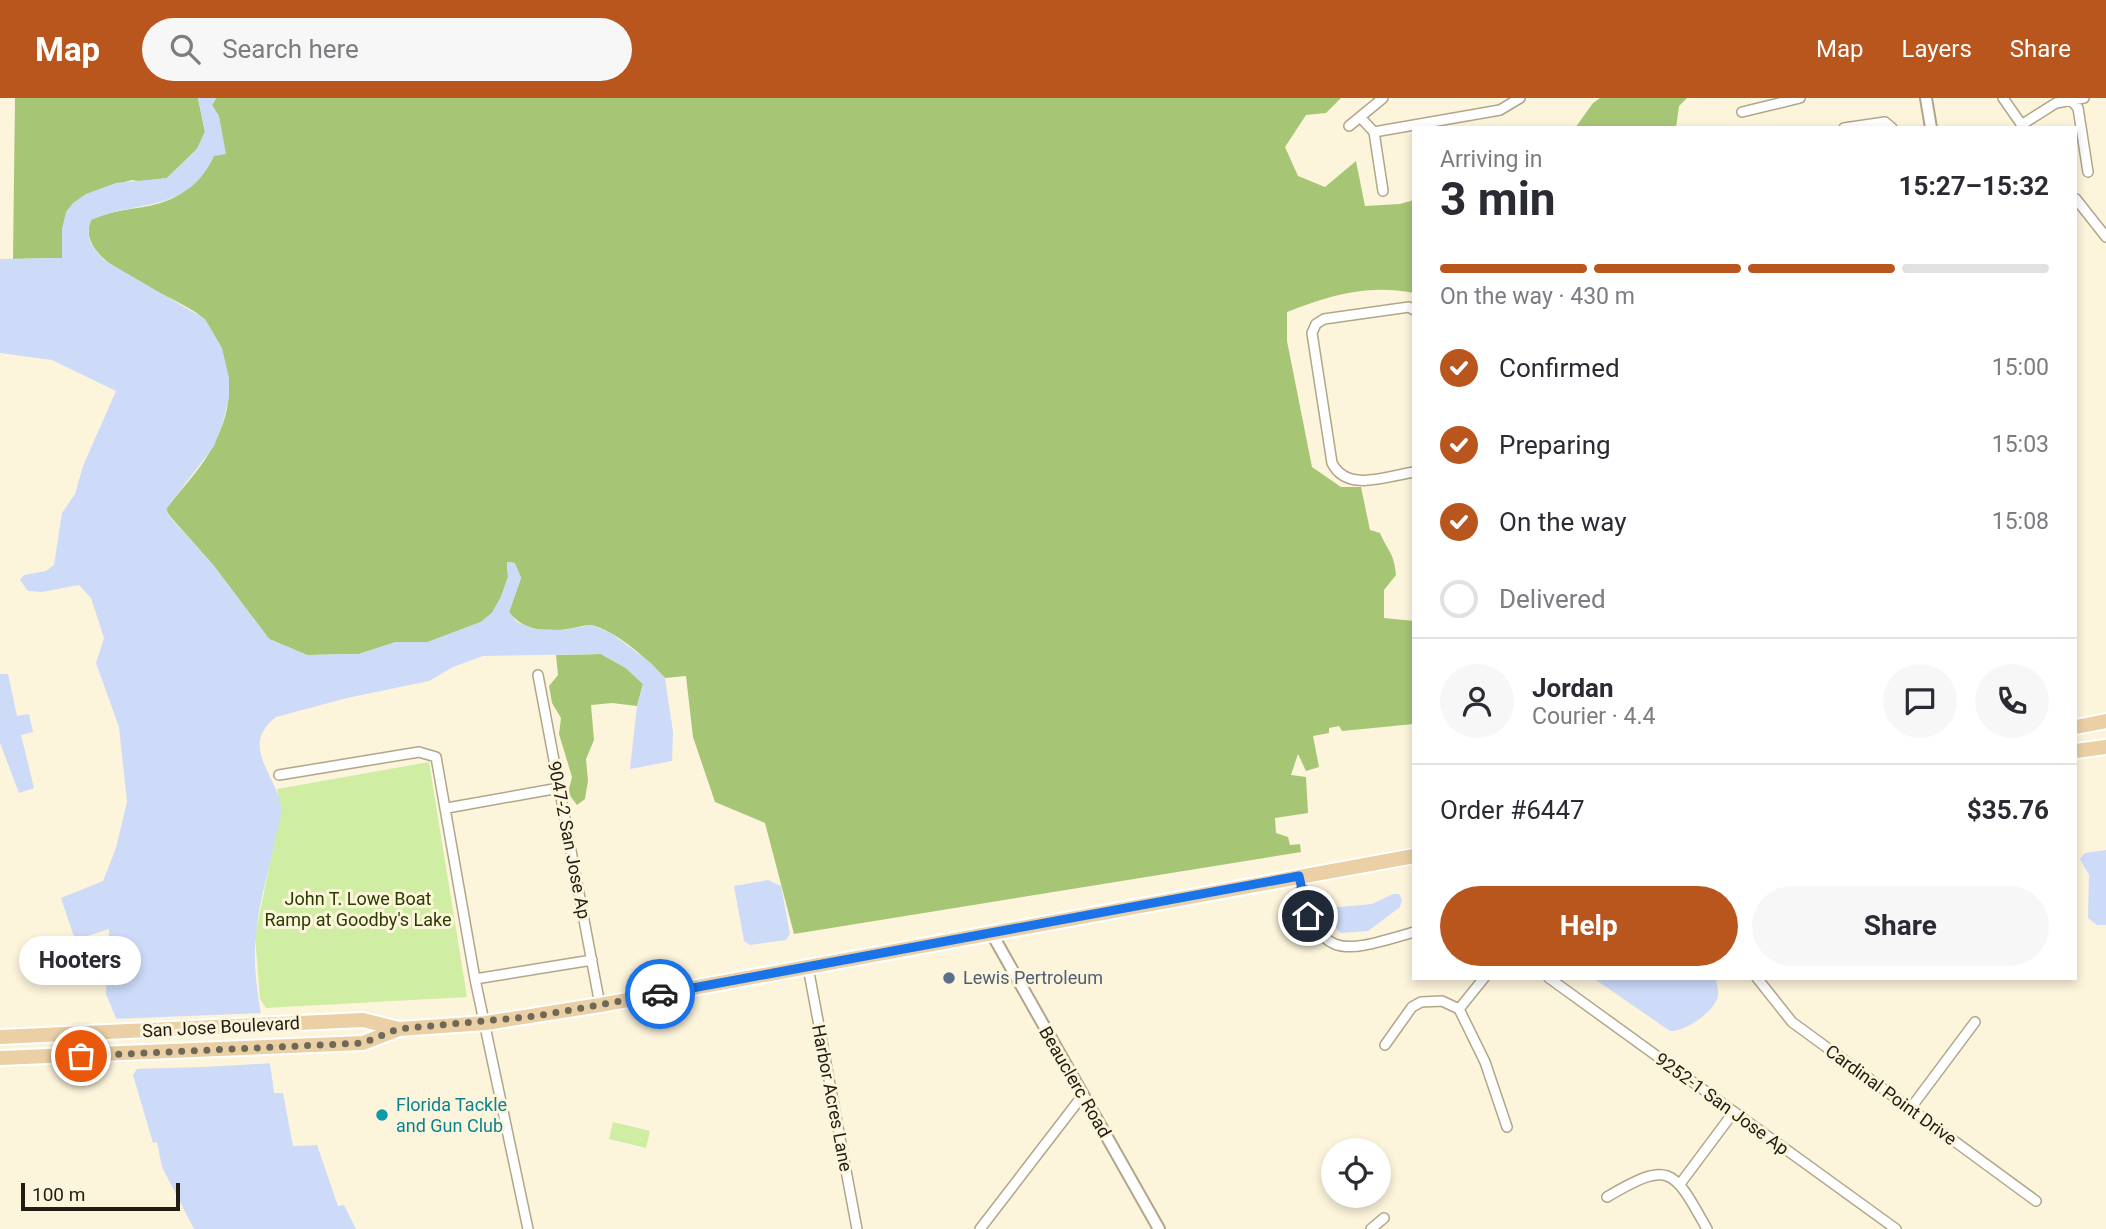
<!DOCTYPE html>
<html lang="en">
<head>
<meta charset="utf-8">
<style>
  body { margin:0; font-family:Roboto,sans-serif; background:#f7f7f7; color:#2b2b33; height:100vh; display:flex; flex-direction:column; font-size:26px; white-space:nowrap }
  * { box-sizing:border-box; margin:0 }
  p { font-size:23px; color:#7c7c81 }
  .icon { flex:none; width:38px; height:38px; fill:none; stroke:currentColor; stroke-width:2; stroke-linecap:round; stroke-linejoin:round }
  .map { position:relative; flex:1; overflow:hidden }
  .side { position:absolute; left:1412px; top:28px; width:665px; height:854px; display:flex; flex-direction:column; background:#fff; border-radius:0px; box-shadow:0 4px 10px #0003 }
  .side>* { flex:none }
  .controls { position:absolute; left:1321px; top:1040px; display:grid; gap:14px }
  .controls a { display:grid; place-items:center; width:70px; height:70px; border-radius:50%; background:#fff; box-shadow:0 4px 10px #0003; font-size:35px }
  .scale { position:absolute; left:21px; bottom:18px; width:159px; box-sizing:border-box; padding-left:7px; border:4px solid #211d12; border-top:0; font-size:19px; line-height:24px; white-space:nowrap; color:#211d12; -webkit-text-stroke:5px #fdf4dc; paint-order:stroke }
  .pin { position:absolute; display:grid; place-items:center; width:60px; height:60px; color:#fff; margin:-30px; border:4px solid #fff; border-radius:50%; box-shadow:0 2px 7px #0007 }
  .courier { position:absolute; display:grid; place-items:center; width:70px; height:70px; margin:-35px; border:5px solid #1a73e8; border-radius:50%; background:#fff; color:#222; box-shadow:0 2px 9px #0007 }
  .bubble { position:absolute; height:49px; border-radius:24px; background:#fff; box-shadow:0 4px 10px #0003; font-size:23px; font-weight:700; line-height:49px; text-align:center }
  .head em { font-style:normal; font-weight:700 }
  .head div { display:flex; flex-direction:column-reverse }
  .head { display:flex; align-items:center; justify-content:space-between; height:119px; padding:0 28px }
  h1 { font-size:46px; font-weight:700; line-height:52px }
  .bar { display:grid; grid-template-columns:repeat(4,1fr); gap:10px 7px; align-content:center; height:84px; padding:0 28px }
  .bar i { height:9px; border-radius:5px; background:#e1e1e2 }
  .bar .active { background:#b9561e }
  .bar p { grid-column:span 4 }
  .line { display:flex; align-items:center; gap:18px; padding:0 28px; border-top:2px solid #e1e1e2 }
  .line div { flex:1 }
  .round { display:grid; place-items:center; flex:none; width:74px; height:74px; border-radius:37px; background:#f7f7f7 }
  ol { padding:0 28px; list-style:none }
  li { display:flex; align-items:center; gap:21px; height:77px }
  li p { margin-inline-start:auto }
  li .icon { padding:7px; border-radius:50%; background:#b9561e; color:#fff; stroke-width:4 }
  li:last-child { color:#7c7c81 }
  li i { width:38px; height:38px; border:4px solid #e1e1e2; border-radius:50% }
  .primary-button { display:flex; gap:14px; margin-top:auto; padding:14px 28px }
  .primary-button a { flex:1; height:80px; border-radius:42px; background:#b9561e; color:#fff; font-size:28px; font-weight:700; line-height:80px; text-align:center }
  .primary-button a+a { background:#f7f7f7; color:#2b2b33 }
  header { display:flex; align-items:center; gap:42px; box-sizing:border-box; height:98px; padding:0 35px; background:#b9561e; color:#fff }
  header strong { font-size:33px }
  nav { display:flex; gap:38px; margin-inline-start:auto; font-size:24px }
  .search { width:490px; height:63px; background:#f7f7f7; display:flex; align-items:center; gap:18px; box-sizing:border-box; padding:0 24px; border-radius:38px; color:#7c7c81; font-size:26px }
  .map>svg:first-child { display:block }
  .green { fill:#cfeea3 }
  .forest { fill:#a6c676 }
  .water { fill:#cddbf9 }
  .pier { fill:#fdf4dc }
  .lines { fill:none; stroke-linecap:round; stroke-linejoin:round }
  .minor-casing { stroke:#b1a68a; stroke-width:12 }
  .tertiary-casing { stroke:#b1a68a; stroke-width:14 }
  .primary-casing { stroke:#fff; stroke-width:18 }
  .minor { stroke:#fff; stroke-width:9 }
  .tertiary { stroke:#fff; stroke-width:10 }
  .primary { stroke:#ead0a4; stroke-width:14 }
  .done { stroke:#6e6859; stroke-width:7; stroke-dasharray:0 12.6 }
  .route { stroke:#1a73e8; stroke-width:9 }
  .service-dot { fill:#5c6f8a; stroke:#fdf4dc; stroke-width:2.5 }
  .culture-dot { fill:#0f9aa8; stroke:#fdf4dc; stroke-width:2.5 }
  .labels { text-anchor:middle; stroke-width:6; stroke-linejoin:round; paint-order:stroke }
  .street-label { font-size:18px; fill:#211d12; stroke:#fdf4dc }
  .park-label { font-size:18px; fill:#2a3d01; stroke:#fdf4dc }
  .service-label { font-size:18px; fill:#4e5e75; stroke:#fdf4dc; text-anchor:start }
  .culture-label { font-size:18px; fill:#0d838f; stroke:#fdf4dc; text-anchor:start }
</style>
</head>
<body>
<header>
<strong>Map</strong>
<div class="search"><svg class="icon" aria-label="search" viewBox="0 0 24 24"><circle cx="10" cy="10" r="6"/><path d="M15 15l6 6"/></svg>Search here</div>
<nav><a>Map</a><a>Layers</a><a>Share</a></nav>
</header>
<div class="map">
<svg width="2106" height="1131" viewBox="0 0 2106 1131">
  <rect width="100%" height="100%" fill="#fdf4dc"/>
  <path class="green" d="M429,664l38,235 -201,11 -6,-9 -5,-63 26,-126 -4,-21z
    M613,1024l37,9 -4,17 -37,-9z"/>
  <path class="forest" d="M15,0h183l7,34 -8,17 -30,29 -22,4 -13,-2 -29,8 -41,41v29l-49,1z
    M216,0h1125l-15,15 -20,2 -21,32 13,29 27,11 31,-26 9,45 35,-2 14,-4v93c-48,-9 -82,2 -127,19v29l25,126 29,20h20l9,43 10,3c8,19 14,19 16,42l-12,15v28l30,3v103l-72,7 -3,-5 -10,2v5l-16,3 6,31 -13,4 -8,-17 -7,21 15,2 2,36 -33,5 1,15 12,4 2,8 10,-1 1,8 -507,82 -29,-111 -50,-21 -22,-65 -7,-61 -21,2c-19,-20 -44,-43 -70,-52 -7,-2 -15,1 -22,2 -23,5 -49,4 -64,-16l12,-34 -7,-15 -7,-1 1,15 -7,20 -9,16 -11,9 -53,20h-32l-37,12 -52,1 -38,-16 -55,-73 -45,-51 -3,-6c15,-20 37,-42 48,-65 21,-42 17,-61 0,-102 -3,-7 -5,-19 -11,-24 -26,-24 -131,-52 -112,-98 42,-19 76,-4 109,-44 9,-11 14,-19 15,-34 2,-14 5,-24 -3,-37z
    M1600,0h87l-8,8 -3,22h-101l18,-25z
    M601,556l25,14 17,16 -6,22 -25,-3 -21,2 3,35 -8,19 2,22 -3,18 -8,6 -9,-12 4,-16 -13,-43 2,-16 -9,-15 -3,-17 9,-11 -2,-20z"/>
  <path class="water" d="M198,0h18l-4,7 7,11 7,38 -12,2c-27,58 -75,43 -123,64 -7,18 1,27 13,40l101,59 17,29 7,30v19l-6,25 -9,24 -48,63 3,7 45,50 55,73 38,16 52,-1 37,-12h32l53,-20 11,-9 9,-16 7,-20 -1,-15 8,1 6,15 -12,34 8,10 17,7 29,1 29,-5 20,9 39,29 14,15 8,54 -1,29 -42,8 7,-63 6,-22 -17,-16 -25,-14 -118,2 -30,11 -24,14 -82,17 -71,19c-38,29 2,59 5,91 1,10 -4,22 -6,32 -6,31 -16,62 -19,94 -6,48 13,110 18,159h9l10,53 24,-1 21,61 6,-1 12,24h-162l-32,-62 -5,-25 -4,1 -20,-68 4,-6 -31,-75 3,-65 -34,11 -14,-42 42,-17 13,-33 11,-46 -8,-75 -23,-64 8,-25 -13,-40 -12,-13 -37,7 -14,-1 -8,-11 4,-5 22,-4 8,-6 8,-52 13,-19 8,-28 33,-75 -64,-31 -52,-7v-94l62,-1v-29l4,-17 7,-9 13,-9 30,-11 51,-5 30,-29 8,-17z
    M0,576h8l9,42 12,-2 4,18 -12,3 13,53 -15,5 -19,-50z
    M2106,752v75h-9l-9,-7 1,-43 -9,-16 5,-6z
    M768,782l13,6 9,48 -4,6 -36,5 -6,-4 -10,-55z
    M1393,796h6l3,6 -2,7 -32,24 -27,2 -13,-12 -3,-8 3,-5 44,-4z
    M1593,880h123c0,5 3,13 2,17 -2,16 -33,37 -48,36z"/>
  <path class="pier" d="M265,915l9,50 -70,4 -71,2 -21,-50z"/>
  <g class="lines">
    <g class="minor-casing">
      <path id="minor" d="M2003,0l21,30
        M2069,0l9,10 10,64
        M1742,14l58,-14
        M1360,19l14,15 9,59
        M2021,27l35,-22 28,-5
        M1349,28l34,-28
        M1844,30l41,-6 7,6
        M1374,34l126,-22 20,-12
        M2076,101l30,38
        M1414,212l-5,-3 -85,12 -8,5 -4,9 20,130c15,30 55,13 82,9
        M538,577l62,330
        M279,677l140,-23 17,5 39,222 53,250
        M447,710l112,-20
        M1299,778c20,86 40,78 115,56
        M808,869l49,262
        M1549,880l347,251
        M1757,880l35,44 244,179
        M475,881l117,-19
        M1459,911l25,-31
        M1385,947l27,-38 9,-5 21,-1 17,8 26,53 22,65
        M1910,1011l65,-87
        M1680,1086l53,-71
        M1607,1099c63,-37 66,-29 100,32
        M980,1131l103,-134
        M1371,1131l13,-11"/>
    </g>
    <g class="tertiary-casing">
      <path id="tertiary" d="M1926,0l5,30
        M992,836l167,295"/>
    </g>
    <g class="primary-casing">
      <path id="primary" d="M2076,629l30,-6
        M2076,653l30,-4
        M0,939l363,-17 36,9
        M0,960l363,-15 36,-14 87,-6 114,-18 814,-149"/>
    </g>
    <use href="#minor" class="minor"/>
    <use href="#tertiary" class="tertiary"/>
    <use href="#primary" class="primary"/>
  </g>
  <g class="lines">
    <path class="done" d="M81,958l282,-13 35,-14 139,-13 123,-22"/>
    <path class="route" d="M660,896l639,-118 9,40"/>
  </g>
  <circle class="service-dot" cx="949" cy="880" r="7"/>
  <circle class="culture-dot" cx="382" cy="1017" r="7"/>
  <g class="labels">
    <g class="street-label">
      <text transform="translate(569 742) rotate(79)" y="6">9047-2 San Jose Ap</text>
      <text transform="translate(221 929) rotate(-3)" y="6">San Jose Boulevard</text>
      <text transform="translate(1075 984) rotate(60)" y="6">Beauclerc Road</text>
      <text transform="translate(1891 997) rotate(36)" y="6">Cardinal Point Drive</text>
      <text transform="translate(832 1000) rotate(79)" y="6">Harbor Acres Lane</text>
      <text transform="translate(1722 1006) rotate(36)" y="6">9252-1 San Jose Ap</text>
    </g>
    <g class="park-label">
      <text x="358" y="807">John T. Lowe Boat<tspan x="358" dy="21">Ramp at Goodby's Lake</tspan></text>
    </g>
    <g class="service-label">
      <text x="963" y="886">Lewis Pertroleum</text>
    </g>
    <g class="culture-label">
      <text x="396" y="1013">Florida Tackle<tspan x="396" dy="21">and Gun Club</tspan></text>
    </g>
  </g>
</svg>
<div class="controls">
<a><svg class="icon" aria-label="locate" viewBox="0 0 24 24"><circle cx="12" cy="12" r="6"/><path d="M12 2v4M12 18v4M2 12h4M18 12h4"/></svg></a>
</div>
<div class="scale">100 m</div>
<div class="pin" style="left:81px;top:958px;background:#ea580c"><svg class="icon" aria-label="bag" viewBox="0 0 24 24"><path d="M5 8h14l-1 12H6zM9 8a3 3 0 0 1 6 0"/></svg></div>
<div class="pin" style="left:1308px;top:818px;background:#1f2937"><svg class="icon" aria-label="home" viewBox="0 0 24 24"><path d="M3 11l9-7 9 7M6 9v11h12V9"/></svg></div>
<div class="courier" style="left:660px;top:896px"><svg class="icon" aria-label="car" viewBox="0 0 24 24"><path d="M5 17H2v-5l4-1 3-4h7l3 4 3 1v5h-3M9 17h6M6 11h13"/><circle cx="7" cy="17" r="2"/><circle cx="17" cy="17" r="2"/></svg></div>
<div class="bubble" style="left:19px;top:838px;width:122px">Hooters</div>
<section class="side">
<div class="head"><div><h1>3 min</h1><p>Arriving in</p></div><em>15:27–15:32</em></div>
<div class="bar"><i class="active"></i><i class="active"></i><i class="active"></i><i></i><p>On the way · 430 m</p></div>
<ol>
<li><svg class="icon" aria-label="check" viewBox="0 0 24 24"><path d="M5 12l5 5 9-10"/></svg>Confirmed<p>15:00</p></li>
<li><svg class="icon" aria-label="check" viewBox="0 0 24 24"><path d="M5 12l5 5 9-10"/></svg>Preparing<p>15:03</p></li>
<li><svg class="icon" aria-label="check" viewBox="0 0 24 24"><path d="M5 12l5 5 9-10"/></svg>On the way<p>15:08</p></li>
<li><i></i>Delivered</li>
</ol>
<div class="line" style="height:126px"><a class="round"><svg class="icon" aria-label="person" viewBox="0 0 24 24"><circle cx="12" cy="8" r="4"/><path d="M4 21q1-7 8-7t8 7"/></svg></a><div><b>Jordan</b><p>Courier · 4.4</p></div><a class="round"><svg class="icon" aria-label="chat" viewBox="0 0 24 24"><path d="M4 5h16v11H9l-5 4z"/></svg></a><a class="round"><svg class="icon" aria-label="phone" viewBox="0 0 24 24"><path d="M5 4h4l2 5-3 2q2 4 5 5l2-3 5 2v4C11 20 4 13 5 4z"/></svg></a></div>
<div class="line" style="height:91px"><div>Order #6447</div><b>$35.76</b></div>
<div class="primary-button"><a>Help</a><a>Share</a></div>
</section>
</div>
</body>
</html>
